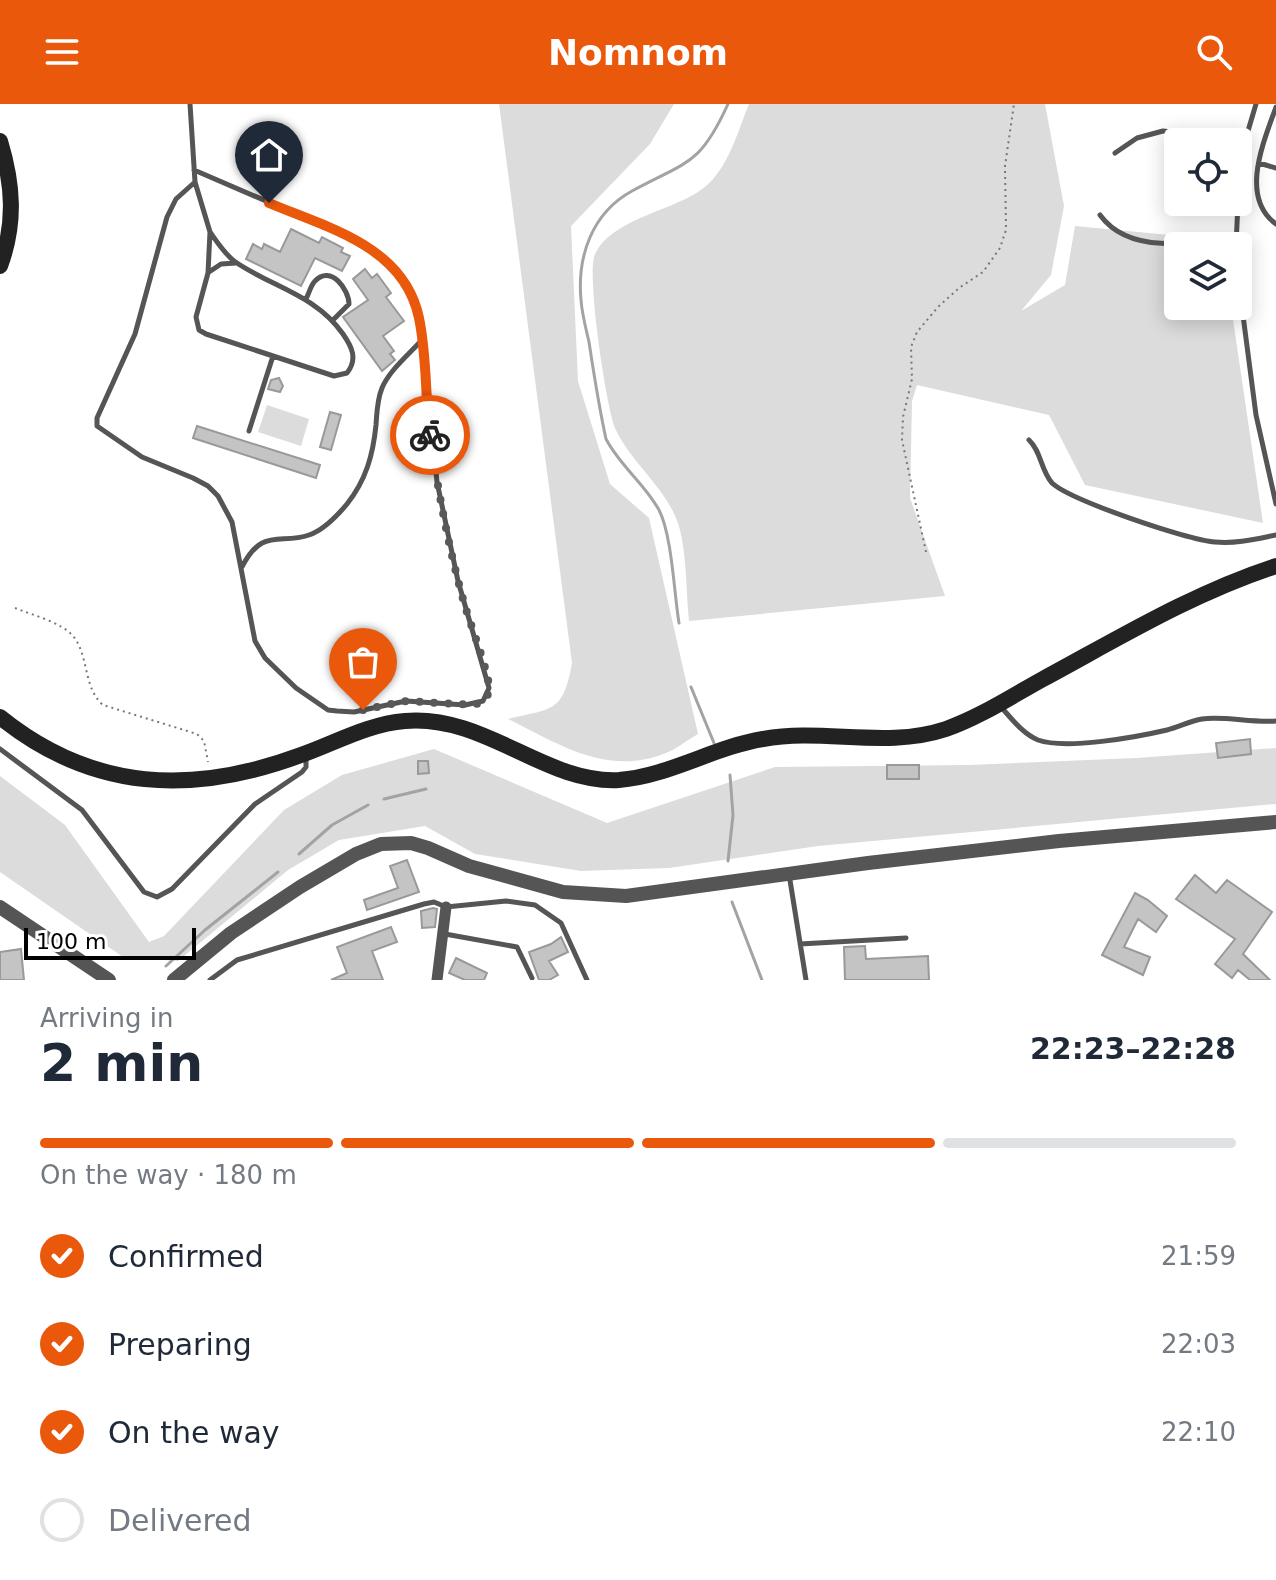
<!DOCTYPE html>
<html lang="en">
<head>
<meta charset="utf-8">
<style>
  body { margin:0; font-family:"DejaVu Sans",sans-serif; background:#f2f2f3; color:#1f2937; height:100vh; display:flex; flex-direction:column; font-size:30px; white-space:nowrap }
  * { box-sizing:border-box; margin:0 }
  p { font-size:26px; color:#747a83 }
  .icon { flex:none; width:44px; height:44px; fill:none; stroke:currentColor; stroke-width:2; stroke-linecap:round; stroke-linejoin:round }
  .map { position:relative; height:876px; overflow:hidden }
  .drawer { display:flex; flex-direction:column; background:#fff; flex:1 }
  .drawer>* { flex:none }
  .tools { position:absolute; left:1164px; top:24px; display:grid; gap:16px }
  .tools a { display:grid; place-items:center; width:88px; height:88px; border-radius:8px; background:#fff; box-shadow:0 4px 20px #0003; font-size:40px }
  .scale { position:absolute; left:24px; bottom:20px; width:172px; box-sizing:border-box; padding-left:8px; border:4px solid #000; border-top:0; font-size:22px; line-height:28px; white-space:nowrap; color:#000; -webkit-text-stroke:6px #fff; paint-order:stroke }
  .pin { position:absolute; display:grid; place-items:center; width:68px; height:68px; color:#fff; margin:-82px -34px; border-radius:50% 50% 50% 0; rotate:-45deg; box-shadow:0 0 8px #0007 }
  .pin .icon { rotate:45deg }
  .courier { position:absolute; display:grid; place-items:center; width:80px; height:80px; margin:-40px; border:6px solid #ea580c; border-radius:50%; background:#fff; color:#222; box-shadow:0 2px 10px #0007 }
  .head em { font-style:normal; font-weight:800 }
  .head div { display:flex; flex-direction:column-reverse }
  .head { display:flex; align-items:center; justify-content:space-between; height:136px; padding:0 40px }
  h1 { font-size:52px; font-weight:800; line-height:60px }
  .bar { display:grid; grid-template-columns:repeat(4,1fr); gap:12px 8px; align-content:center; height:96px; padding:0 40px }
  .bar i { height:10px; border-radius:6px; background:#e0e1e3 }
  .bar .selected { background:#ea580c }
  .bar p { grid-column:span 4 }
  ol { padding:0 40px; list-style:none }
  li { display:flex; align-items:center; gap:24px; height:88px }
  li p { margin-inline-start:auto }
  li .icon { padding:8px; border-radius:50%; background:#ea580c; color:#fff; stroke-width:4 }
  li:last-child { color:#747a83 }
  li i { width:44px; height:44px; border:4px solid #e0e1e3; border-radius:50% }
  header { display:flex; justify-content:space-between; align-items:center; height:104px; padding:0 40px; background:#ea580c; color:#fff; font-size:36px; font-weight:800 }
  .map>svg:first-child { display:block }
  .green { fill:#dcdcdc }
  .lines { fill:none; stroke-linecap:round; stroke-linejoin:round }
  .stream { stroke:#a3a3a3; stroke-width:3 }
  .building { fill:#c4c4c4; stroke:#999; stroke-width:2 }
  .path { stroke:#777; stroke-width:2; stroke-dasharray:2 4; stroke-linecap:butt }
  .service { stroke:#555; stroke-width:5 }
  .minor { stroke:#555; stroke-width:11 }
  .tertiary { stroke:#555; stroke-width:14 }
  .secondary { stroke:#222; stroke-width:16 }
  .done { stroke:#595959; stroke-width:8; stroke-dasharray:0 14.4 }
  .route { stroke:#ea580c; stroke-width:10 }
</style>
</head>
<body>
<header><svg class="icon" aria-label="menu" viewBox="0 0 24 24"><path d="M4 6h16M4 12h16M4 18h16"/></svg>Nomnom<svg class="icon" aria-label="search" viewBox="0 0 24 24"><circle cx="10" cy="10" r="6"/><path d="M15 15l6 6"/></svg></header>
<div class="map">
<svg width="1276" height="876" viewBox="0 0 1276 876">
  <rect width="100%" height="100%" fill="#fff"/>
  <path class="green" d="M499,0h175l-24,40 -79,82 7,155 32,103 39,34 49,216c-11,6 -21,15 -32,19 -59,24 -107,-9 -158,-34 45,-11 55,-6 64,-56z
    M749,0h296l19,102 -13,69 -30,36 44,-26 10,-59 147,14 1,6h-45v60h53l32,217 -178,-38 -36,-70 -132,-30 -5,16 -2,97 35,98 -256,25c-3,-29 -2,-62 -9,-91 -10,-40 -49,-66 -65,-102 -9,-23 -29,-155 -20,-174 16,-34 74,-43 103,-62 29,-18 39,-59 51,-88z
    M267,301l42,14 -8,27 -43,-14z
    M1276,644v56l-458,42 -149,22 -88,3 -106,-17 -50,-28 -86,14 -51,30 -110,91 -55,-4 -123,-85v-96l65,49 84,117 15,-6 120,-126 58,-35 92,-26 173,74 168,-56 194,-2 167,-7z"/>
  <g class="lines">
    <path class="stream" d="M679,519c-5,-30 -7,-88 -20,-113 -14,-26 -39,-44 -53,-71 -7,-32 -12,-64 -17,-97 -3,-13 -7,-28 -8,-42 -4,-44 11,-87 51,-109 55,-30 68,-25 96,-87
      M691,583l23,56
      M384,695l42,-10
      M299,750l33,-29 36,-20
      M728,757l5,-46 -3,-40
      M732,798l30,78
      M166,862l39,-36 73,-58"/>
  </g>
  <path class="building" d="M291,125l28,14 3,-6 21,11 -2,4 9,4 -8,15 -27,-13 -14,28 -55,-27 7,-15 9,5 2,-5 16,8z
    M365,165l7,9 5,-4 14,19 -5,4 18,24 -21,15 11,15 -4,3 5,6 -13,11 -39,-54 25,-17 -15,-21z
    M279,274l4,8 -3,6 -12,-3 3,-9z
    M330,308l11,3 -10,35 -11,-3z
    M197,322l123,39 -4,13 -123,-40z
    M1250,635l1,15 -33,4 -2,-15z
    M418,657h10l1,12 -11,1z
    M887,661h32v14h-32z
    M407,756l12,32 -52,18 -3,-10 34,-12 -8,-22z
    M1195,771l21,18 11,-13 45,32 -29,42 27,26h-20l-12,-10 -6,8 -17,-14 20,-25 -59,-40z
    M1135,789l13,7 19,16 -11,16 -18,-13 -14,28 26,10 -7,18 -41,-20z
    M433,804l4,1 -2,18 -13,1 -1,-17z
    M391,823l6,15 -25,9 11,29h-52l16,-7 -10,-26z
    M561,833l7,15 -19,9 9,14 -9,5h-10l-10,-28 22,-8z
    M865,842l1,13 62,-3 1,24h-84l-1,-33z
    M21,845l3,31h-24v-28z
    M456,854l31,15 -3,7h-19l-16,-7z"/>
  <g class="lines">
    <path class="path" d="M926,448l-24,-112 1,-23 9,-38 -1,-32 6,-15 21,-25 21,-19 24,-16 17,-24 6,-18 -1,-64 9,-62
      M15,504c17,7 46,14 58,28 16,19 10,52 30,69l94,29 7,7 4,21"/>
    <path class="service" d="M190,0l5,78 15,50 -2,41 -12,44 3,13 7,4 128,42 13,-3c11,-14 5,-26 -4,-39 -28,-40 -72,-47 -109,-73 -10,-8 -17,-19 -24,-29
      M1276,3c-12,34 -37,90 0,117
      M1115,49l22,-15 26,-7 82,10
      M1259,59l17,5
      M194,66l165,71 24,16 19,21 17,38 18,166 21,99 31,107 -6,13 -18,4 -59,-4 -52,11 -17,-1 -9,-1 -32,-22 -31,-30 -10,-17 -23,-119 -14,-26 -10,-10 -15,-8 -51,-21 -45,-31v-8l38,-84 32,-117 9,-18 19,-17
      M1238,94l7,-57 11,-37
      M1100,111c30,41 93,28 136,20
      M1236,142l2,-44
      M209,168l12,-8 15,-1
      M1238,173l18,138 20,89
      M306,195c3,-6 5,-14 9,-18 16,-17 34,9 34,23l-16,16
      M249,327l24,-75
      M1029,336c12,11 12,31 23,43 18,17 135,57 163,59 21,2 41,-3 61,-7
      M242,463c20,-40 38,-22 67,-32 15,-5 28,-19 38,-31 19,-24 26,-49 29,-79 1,-13 1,-25 6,-37 7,-17 26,-33 39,-47
      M1001,603c11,12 22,27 37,33 28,10 99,-3 129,-10 12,-3 23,-9 35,-11 23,-3 50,4 74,2
      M0,645l82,61 62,82 13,5 15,-8 83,-85 47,-32 4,-5v-12
      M789,770l17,106
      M445,830l72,13 15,31
      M800,840l106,-6
      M210,876l27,-20 187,-56 10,-2 12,5 60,-6 29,4 26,18 26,57"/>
    <path class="minor" d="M437,876l9,-73"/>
    <path class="tertiary" d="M0,803l109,73
      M174,876l57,-47 69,-46 56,-33 25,-10 30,-1 17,5 41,18 94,26 63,4 242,-33 191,-22 217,-19"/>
    <path class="secondary" d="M0,37c13,43 16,82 0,125
      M0,613c93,75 193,78 301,38 34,-12 67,-31 104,-34 80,-7 140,63 214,59 50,-4 95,-33 144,-41 61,-11 123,10 183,-10 34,-12 66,-33 97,-50 76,-41 150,-86 233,-113"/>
  </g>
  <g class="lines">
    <path class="done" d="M363,606l43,-9 68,4c8,-3 15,-7 15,-17 0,-17 -21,-69 -26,-89 -15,-54 -25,-109 -33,-164"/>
    <path class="route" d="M269,99c59,25 135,43 150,115 8,38 6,78 11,117"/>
  </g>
</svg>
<div class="tools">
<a><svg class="icon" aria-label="locate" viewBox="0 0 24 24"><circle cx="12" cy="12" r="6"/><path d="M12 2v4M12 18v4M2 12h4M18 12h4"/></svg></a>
<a><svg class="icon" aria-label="layers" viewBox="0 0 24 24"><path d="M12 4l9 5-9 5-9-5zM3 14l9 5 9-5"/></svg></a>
</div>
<div class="scale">100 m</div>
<div class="pin" style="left:363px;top:606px;background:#ea580c"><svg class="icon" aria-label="bag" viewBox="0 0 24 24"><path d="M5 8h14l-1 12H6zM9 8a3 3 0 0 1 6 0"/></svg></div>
<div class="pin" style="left:269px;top:99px;background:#1f2937"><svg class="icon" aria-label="home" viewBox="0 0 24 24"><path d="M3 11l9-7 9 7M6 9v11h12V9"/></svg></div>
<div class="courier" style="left:430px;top:331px"><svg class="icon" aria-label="bike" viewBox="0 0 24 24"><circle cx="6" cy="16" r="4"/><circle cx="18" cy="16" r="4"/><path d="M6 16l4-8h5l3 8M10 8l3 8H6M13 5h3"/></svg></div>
</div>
<section class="drawer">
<div class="head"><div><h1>2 min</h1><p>Arriving in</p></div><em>22:23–22:28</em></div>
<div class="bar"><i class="selected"></i><i class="selected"></i><i class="selected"></i><i></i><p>On the way · 180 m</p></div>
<ol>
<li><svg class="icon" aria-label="check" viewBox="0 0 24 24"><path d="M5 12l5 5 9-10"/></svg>Confirmed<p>21:59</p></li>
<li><svg class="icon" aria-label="check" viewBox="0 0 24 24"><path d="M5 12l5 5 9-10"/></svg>Preparing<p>22:03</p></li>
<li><svg class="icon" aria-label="check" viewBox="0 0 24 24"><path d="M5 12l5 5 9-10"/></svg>On the way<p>22:10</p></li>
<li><i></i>Delivered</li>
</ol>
</section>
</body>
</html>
